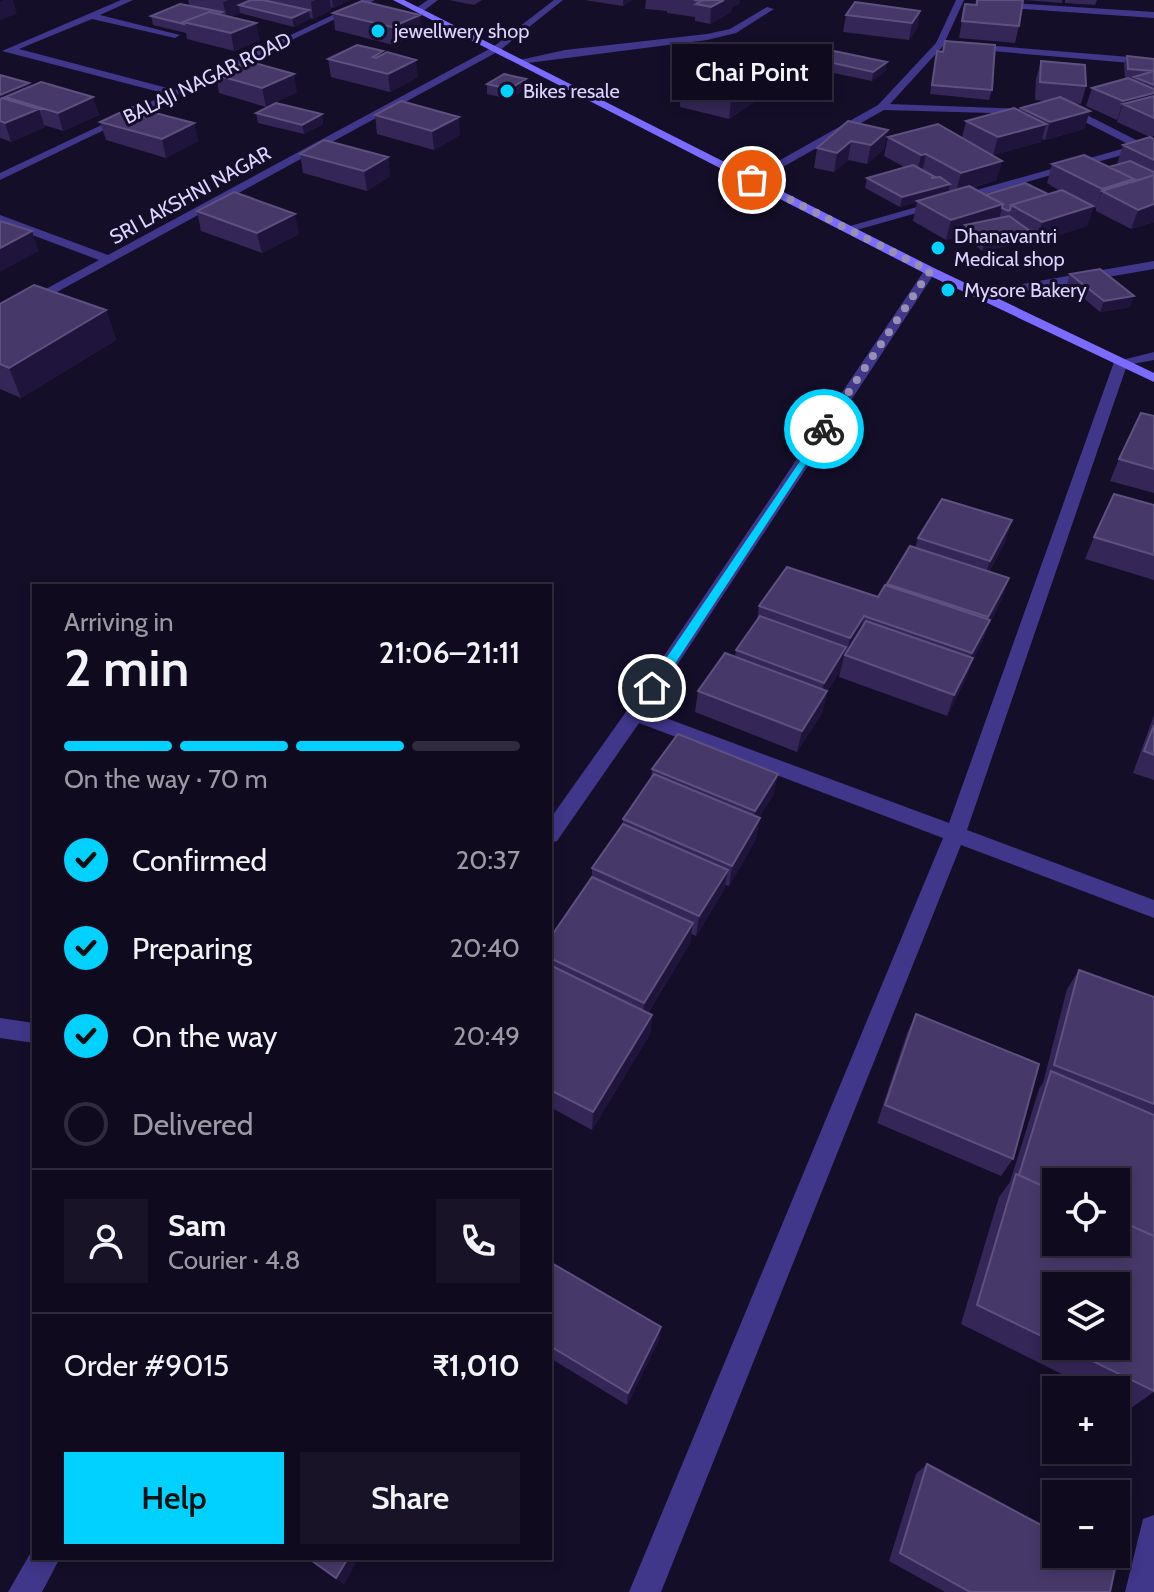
<!DOCTYPE html>
<html lang="en">
<head>
<meta charset="utf-8">
<style>
  body { margin:0; font-family:Cabin,sans-serif; background:#181327; color:#f1f3f6; height:100vh; display:flex; flex-direction:column; font-size:30px; white-space:nowrap }
  * { box-sizing:border-box; margin:0 }
  p { font-size:26px; color:#9b9aa4 }
  .icon { flex:none; width:44px; height:44px; fill:none; stroke:currentColor; stroke-width:2; stroke-linecap:round; stroke-linejoin:round }
  .map { position:relative; flex:1; overflow:hidden }
  .details { position:absolute; left:32px; top:584px; width:520px; height:976px; display:flex; flex-direction:column; background:#0f0a1e; border-radius:0px; box-shadow:0 4px 12px #0003,0 0 0 2px #2f2b3c }
  .details>* { flex:none }
  .controls { position:absolute; left:1042px; top:1168px; display:grid; gap:16px }
  .controls a { display:grid; place-items:center; width:88px; height:88px; border-radius:0px; background:#0f0a1e; box-shadow:0 4px 12px #0003,0 0 0 2px #2f2b3c; font-size:40px }
  .pin { position:absolute; display:grid; place-items:center; width:68px; height:68px; color:#fff; margin:-34px; border:4px solid #fff; border-radius:50%; box-shadow:0 2px 8px #0007 }
  .courier { position:absolute; display:grid; place-items:center; width:80px; height:80px; margin:-40px; border:6px solid #00d1ff; border-radius:50%; background:#fff; color:#222; box-shadow:0 2px 10px #0007 }
  .bubble { position:absolute; height:56px; border-radius:0px; background:#0f0a1e; box-shadow:0 4px 12px #0003,0 0 0 2px #2f2b3c; font-size:26px; font-weight:600; line-height:56px; text-align:center }
  .headline em { font-style:normal; font-weight:600 }
  .headline div { display:flex; flex-direction:column-reverse }
  .headline { display:flex; align-items:center; justify-content:space-between; height:136px; padding:0 32px }
  h1 { font-size:52px; font-weight:600; line-height:60px }
  .bar { display:grid; grid-template-columns:repeat(4,1fr); gap:12px 8px; align-content:center; height:96px; padding:0 32px }
  .bar i { height:10px; border-radius:6px; background:#2f2b3c }
  .bar .current { background:#00d1ff }
  .bar p { grid-column:span 4 }
  .line { display:flex; align-items:center; gap:20px; padding:0 32px; border-top:2px solid #2f2b3c }
  .line div { flex:1 }
  .round { display:grid; place-items:center; flex:none; width:84px; height:84px; border-radius:0px; background:#181327 }
  ol { padding:0 32px; list-style:none }
  li { display:flex; align-items:center; gap:24px; height:88px }
  li p { margin-inline-start:auto }
  li .icon { padding:8px; border-radius:50%; background:#00d1ff; color:#111; stroke-width:4 }
  li:last-child { color:#9b9aa4 }
  li i { width:44px; height:44px; border:4px solid #2f2b3c; border-radius:50% }
  .primary-button { display:flex; gap:16px; margin-top:auto; padding:16px 32px }
  .primary-button a { flex:1; height:92px; border-radius:0px; background:#00d1ff; color:#111; font-size:32px; font-weight:600; line-height:92px; text-align:center }
  .primary-button a+a { background:#181327; color:#f1f3f6 }
  .map>svg:first-child { display:block }
  .lines { fill:none; stroke-linecap:round; stroke-linejoin:round }
  .lane { fill:#40368a; fill-rule:evenodd }
  .street { fill:#40368a; fill-rule:evenodd }
  .secondary { fill:#7b6bff; fill-rule:evenodd }
  .wall { fill:#342657; fill-rule:evenodd }
  .shaded-wall { fill:#1f153c }
  .building { fill:#463969; stroke:#5e5180; stroke-width:2 }
  .route { fill:#00d1ff }
  .done { stroke:#978fb4; stroke-width:8; stroke-dasharray:0 14.4 }
  .poi-dot { fill:#00d1ff; stroke:#140e28; stroke-width:3 }
  .labels { text-anchor:middle; stroke-width:6; stroke-linejoin:round; paint-order:stroke }
  .far-poi-label { font-size:20px; fill:#ddd4ff; stroke:#140e28; text-anchor:start }
  .far-street-label { font-size:20px; fill:#ddd4ff; stroke:#140e28 }
</style>
</head>
<body>
<div class="map">
<svg width="1154" height="1592" viewBox="0 0 1154 1592">
  <rect width="100%" height="100%" fill="#140e28"/>
  <g class="lines">
    <path class="lane" d="M767,7l7,2 -38,24 -29,7 -187,24 -5,-3 50,-11 142,-16 23,-5z"/>
    <path class="street" d="M121,0h12l-33,15 80,20 -5,3 -83,-19 -73,30 156,41 189,-90h11l-375,180v-7l167,-79 -165,-43z
      M428,0h10l-16,12h-6v-4z
      M554,0h9l-64,51 -499,272v-9l99,-54 -99,-37v-8l108,40 385,-208z
      M956,0h8l-21,46 -53,58 136,5 5,3 -1,2 -146,-4 -128,72h-8v-4l130,-73 58,-62z
      M996,2l158,10v6l-161,-11z
      M971,44l183,15v6l-186,-16z
      M1058,111l23,1 61,31 12,-3v6l-4,5 -10,-1 -287,81 -10,-3 289,-82 -57,-29 -17,-2z
      M1154,261v8l-172,30 -6,-4 6,-4z
      M930,267l6,4 -289,440 302,112 165,-461 40,-10v8l-27,5 -160,465 187,70v18l-193,-73 -300,747h-32l314,-754 -304,-115 -82,118 -7,2v-24l78,-110 296,-438z
      M0,1018l34,5v20l-34,-5z
      M1154,1515v77h-29l18,-73z
      M34,1547v11h26l-18,34h-34z"/>
    <path class="secondary" d="M393,0h11l530,268 220,105v9l-228,-108z"/>
  </g>
  <path class="wall" d="M188,0h162l-17,8 -2,-1v3l-18,9 -3,-1v1l-16,8 -54,-14 -9,4 25,6 3,17 -25,11 -47,-12 -1,-6 -33,-8 -2,-9 39,-10z
    M449,0h33l-8,5z
    M584,0h48l-9,6z
    M646,0h94v3l-8,4 -1,5 -21,12 -15,-3v-4l-28,-4v-2l-22,-2z
    M976,0h47l-4,26 -4,17 -56,-5 6,-34 10,1z
    M1023,0h39v3z
    M1065,0h32l-2,5 -30,-2z
    M920,11l-3,17 -8,12 -66,-8 3,-17z
    M333,13l88,19 -28,13 -58,-15z
    M937,51l6,1 49,38 -3,10 -59,-6z
    M383,54l35,23 -28,15 -59,-15 -3,-18z
    M1127,56l27,3v77l-4,1 4,2v83l-23,7 -35,-18v-3l-3,-1 -6,19 -51,16 -8,-5 -1,5 -45,9 -19,-16 -17,5 -33,-19 4,-19 -17,5 -35,-19 2,-10 37,-11 -20,-11 4,-19 74,1 4,-17 54,-10 1,-3 25,-7 -11,-1 1,-21 5,-18 45,25 -5,18 -8,-1 17,8 -6,18 -39,11 -3,-1 -1,3 -48,13 -15,-8 24,14 -6,19 -24,8 13,7 63,-1 12,-3 -13,-8 5,-19 57,3 9,-2 -1,-1 6,-19 27,-8 -33,-15 1,-3 -1,1 -31,-14 6,-18 36,-10h-3l-1,-13z
    M820,60l67,2 -2,9 -13,10 -53,-11z
    M779,69l-3,18 -47,32 -49,-12 1,-19z
    M0,75l30,11 69,29 -36,16 -19,-6 1,2 -34,15 -11,-4z
    M216,75l81,17 -31,15 -47,-14z
    M487,84l40,4 -18,11 -22,-5z
    M256,113l66,1 1,10 -19,10 -46,-11z
    M375,115l85,20 -26,15 -57,-16z
    M100,122l94,1 4,18 -32,17 -60,-18z
    M888,130l-4,19 -17,15 -19,-4 -14,12 -20,-4 3,-20z
    M300,154l88,3 2,19 -23,15 -64,-18z
    M197,211l102,23 -37,19 -61,-22z
    M1070,274l60,33 -30,5 -33,-28z
    M0,304l106,6 10,30 -95,58 -21,-9z
    M1154,416v77l-44,-12 9,-22z
    M1154,505v75l-69,-21 9,-22z
    M1012,520l-7,22 -16,30 20,6 -8,22 -13,26 -6,16 -10,19 -7,19 -18,36 -108,-39 4,-18 -2,10 -14,23 -5,21 -25,39 -102,-40 3,-21 37,-34 1,-7 21,-30 2,-14 119,-9 37,-49 3,-10z
    M1154,715v65l-21,-7z
    M652,769l126,5 -5,21 -14,23 -3,21 -27,47 -4,-1 -1,5 -28,46 -5,-2 -1,9 -42,70 4,2 -2,19 -58,96 -42,-23v-169l42,-60v-10l31,-44v-5l28,-40z
    M1079,970l75,27v395l-23,16 -15,-7v-11h-22l-133,-66 38,-127 11,-15 29,-93 4,-6 24,-94zM1056,1286l60,60h-60z
    M916,1014l97,145 -12,17 -124,-53 30,-90z
    M550,1262l109,78 -32,65 -77,-47z
    M927,1464l183,128h-165l-56,-31 27,-87z"/>
  <path class="shaded-wall" d="M4,0h9l4,14 -17,6v-18z
    M229,0h26l-16,5 1,8 -13,6 -4,-17z
    M315,0h15l1,10 -18,9 -2,-17z
    M332,0h18l-17,8z
    M623,0h9l-9,6z
    M724,0h16v3l-8,4 -1,5 -21,12 1,-17z
    M309,10l1,9 -16,8 -2,-9z
    M920,11l-3,17 -8,12 3,-17z
    M420,15l1,17 -28,13 -1,-18z
    M256,23l3,17 -25,11 -3,-18z
    M416,60l2,17 -28,15 -2,-18z
    M887,62l-2,9 -13,10 1,-9z
    M779,69l-3,18 -47,32 2,-18z
    M294,74l3,18 -31,15 -4,-19z
    M526,79l1,9 -18,11v-10z
    M29,83l6,18 -30,-4 5,15h-10v-17z
    M1154,93v14l-31,-3 -5,15 -1,1 6,-19z
    M93,97l6,18 -36,16 -5,-18z
    M39,109l6,18 -34,15 -6,-19z
    M1090,111l-6,18 -39,11 5,-18z
    M322,114l1,10 -19,10 -2,-9z
    M459,117l1,18 -26,15 -2,-19z
    M194,123l4,18 -32,17 -4,-19z
    M1046,124l-5,18 -48,13 5,-18z
    M888,130l-4,19 -17,15 4,-19z
    M851,141l-3,19 -14,12 3,-19z
    M926,154l-4,19 -5,1 4,-19z
    M388,157l2,19 -23,15 -3,-20z
    M1002,161l-6,19 -40,12 5,-19z
    M1134,179l-7,20 -25,-8 -6,18 6,-20z
    M950,184l-2,10 -48,13 2,-10z
    M1003,204l-5,20 -33,1 -2,10 -17,5 5,-20z
    M1154,204v18l-23,7 7,-19z
    M1093,206l-6,20 -51,16 6,-20z
    M295,214l4,20 -37,19 -5,-20z
    M32,231l7,20 -39,21v-24z
    M1030,231l-3,11 -45,9 3,-11z
    M1134,296l-4,11 -30,5 4,-11z
    M106,310l10,30 -95,58 -12,-30z
    M1012,520l-7,22 -22,40 7,-21z
    M1009,578l-8,22 -13,26 -6,16 -10,19 -7,19 -18,36 7,-21 12,-23 6,-19 11,-19 5,-17z
    M864,616l-5,22 -13,18 4,-18z
    M846,647l-5,22 -14,23 -5,21 -25,39 5,-21 17,-27 5,-21z
    M778,774l-5,21 -22,37 4,-21z
    M760,818l-4,21 -27,47 3,-20z
    M728,870l-4,20 -28,46 3,-20z
    M693,923l-3,20 -48,79 2,-19z
    M652,1015l-2,19 -58,96 1,-18z
    M661,1327l-2,13 -32,65 1,-12z
    M348,1558h11l-15,27 -8,-7z"/>
  <path class="building" d="M251,0h12l46,10 -17,8 -53,-13z
    M694,0h30l-13,7 -15,-3 5,-3z
    M977,0h46l-4,26 -57,-5 3,-17 12,1z
    M362,1l58,14 -28,12 -59,-14z
    M855,2l65,9 -8,12 -66,-8z
    M180,4l42,8 -4,2 -9,-2 -26,10 1,2 -33,-8z
    M209,12l47,11 -25,10 -48,-11z
    M945,41l50,4 -3,45 -60,-5 5,-34 6,1z
    M357,45l26,6 -10,6 3,1 11,-6 29,8 -28,14 -60,-15z
    M834,51l53,11 -14,10 -53,-12z
    M1127,56l27,3v12l-26,-2z
    M730,58l49,11 -48,32 -50,-13z
    M248,61l46,13 -32,14 -46,-13z
    M1041,61l44,4 1,21 -46,-4z
    M1154,71v14l-20,-8z
    M504,74l22,5 -17,10 -22,-5z
    M0,75l29,8 -29,12z
    M1128,78l26,11v4l-31,8 -31,-13z
    M41,82l52,15 -35,16 -53,-16z
    M1154,96v22l-31,-14z
    M1060,97l30,14 -40,11 -29,-14z
    M2,98l37,11 -34,14 -5,-2v-22z
    M401,101l58,16 -27,14 -57,-16z
    M276,103l46,11 -20,11 -46,-12z
    M132,107l62,16 -32,16 -62,-17z
    M1014,108l32,16 -48,13 -32,-16z
    M848,121l40,9 -17,15 -20,-4 -14,12 -20,-5z
    M938,124l64,37 -41,12 -35,-19 -5,1 -33,-18z
    M1150,137l4,2v21l-31,-15z
    M324,140l64,17 -24,14 -64,-17z
    M1084,155l50,24 -32,10 -50,-25z
    M1130,161l24,11v3l-21,7 1,-3 -25,-12z
    M913,165l22,12 -4,1 9,-1 10,7 -48,13 -35,-19z
    M1154,175v29l-16,6 -36,-19z
    M1025,183l23,11 -37,11 -1,5 -2,1 -6,-3 1,-4 -18,-9z
    M969,186l34,18 -52,16 -34,-19z
    M1062,190l31,16 -51,16 -31,-17z
    M234,192l61,22 -38,19 -60,-22z
    M1009,216l21,15 -45,9 -20,-15z
    M0,221l32,10 -32,17z
    M1100,269l34,27 -30,5 -34,-27z
    M34,285l72,25 -97,58 -9,-4v-60z
    M1141,413l13,3v53l-35,-10z
    M1114,494l40,11v50l-60,-18z
    M942,499l70,21 -22,41 -72,-23z
    M910,546l99,32 -21,39 -101,-33z
    M787,567l91,30 7,-12 105,35 -18,33 -108,-37 -14,22 -91,-32z
    M760,616l86,31 -22,36 -88,-33z
    M866,621l107,37 -19,37 -109,-40z
    M725,653l102,38 -25,40 -104,-40z
    M1154,725v30l-10,-4z
    M678,734l100,40 -23,37 -103,-42z
    M654,774l106,44 -28,48 -109,-47z
    M623,824l105,46 -29,46 -107,-48z
    M592,877l101,46 -49,80 -94,-45v-20z
    M550,965l102,50 -59,97 -43,-22z
    M1079,970l75,27v107l-100,-39z
    M916,1014l123,50 -26,95 -128,-54z
    M1051,1071l103,44v121l-38,-17v-37h-60v10l-37,-17z
    M1016,1174l40,18v50h60v-23l38,17v155l-92,-45h54v-60h-60v57l-79,-38z
    M550,1262l111,65 -33,66 -78,-47z
    M927,1464l129,69v21h40l20,10 -6,28h-140l-70,-39z
    M308,1558h40l-12,20z"/>
  <path class="route" d="M824,426l5,3 -172,262h-9v-6z"/>
  <g class="lines">
    <path class="done" d="M752,180l178,91 -106,158"/>
  </g>
  <g class="poi-dot">
    <circle cx="378" cy="31" r="8"/>
    <circle cx="507" cy="91" r="8"/>
    <circle cx="938" cy="248" r="8"/>
    <circle cx="948" cy="290" r="8"/>
  </g>
  <g class="labels">
    <g class="far-poi-label">
      <text x="394" y="38">jewellwery shop</text>
      <text x="523" y="98">Bikes resale</text>
      <text x="954" y="243">Dhanavantri<tspan x="954" dy="23">Medical shop</tspan></text>
      <text x="964" y="297">Mysore Bakery</text>
    </g>
    <g class="far-street-label">
      <text transform="translate(207 78) rotate(-26)" y="7">BALAJI NAGAR ROAD</text>
      <text transform="translate(190 195) rotate(-29)" y="7">SRI LAKSHNI NAGAR</text>
    </g>
  </g>
</svg>
<div class="controls">
<a><svg class="icon" aria-label="locate" viewBox="0 0 24 24"><circle cx="12" cy="12" r="6"/><path d="M12 2v4M12 18v4M2 12h4M18 12h4"/></svg></a>
<a><svg class="icon" aria-label="layers" viewBox="0 0 24 24"><path d="M12 4l9 5-9 5-9-5zM3 14l9 5 9-5"/></svg></a>
<a>+</a>
<a>−</a>
</div>
<div class="pin" style="left:752px;top:180px;background:#ea580c"><svg class="icon" aria-label="bag" viewBox="0 0 24 24"><path d="M5 8h14l-1 12H6zM9 8a3 3 0 0 1 6 0"/></svg></div>
<div class="pin" style="left:652px;top:688px;background:#1f2937"><svg class="icon" aria-label="home" viewBox="0 0 24 24"><path d="M3 11l9-7 9 7M6 9v11h12V9"/></svg></div>
<div class="courier" style="left:824px;top:429px"><svg class="icon" aria-label="bike" viewBox="0 0 24 24"><circle cx="6" cy="16" r="4"/><circle cx="18" cy="16" r="4"/><path d="M6 16l4-8h5l3 8M10 8l3 8H6M13 5h3"/></svg></div>
<div class="bubble" style="left:672px;top:44px;width:160px">Chai Point</div>
<section class="details">
<div class="headline"><div><h1>2 min</h1><p>Arriving in</p></div><em>21:06–21:11</em></div>
<div class="bar"><i class="current"></i><i class="current"></i><i class="current"></i><i></i><p>On the way · 70 m</p></div>
<ol>
<li><svg class="icon" aria-label="check" viewBox="0 0 24 24"><path d="M5 12l5 5 9-10"/></svg>Confirmed<p>20:37</p></li>
<li><svg class="icon" aria-label="check" viewBox="0 0 24 24"><path d="M5 12l5 5 9-10"/></svg>Preparing<p>20:40</p></li>
<li><svg class="icon" aria-label="check" viewBox="0 0 24 24"><path d="M5 12l5 5 9-10"/></svg>On the way<p>20:49</p></li>
<li><i></i>Delivered</li>
</ol>
<div class="line" style="height:144px"><a class="round"><svg class="icon" aria-label="person" viewBox="0 0 24 24"><circle cx="12" cy="8" r="4"/><path d="M4 21q1-7 8-7t8 7"/></svg></a><div><b>Sam</b><p>Courier · 4.8</p></div><a class="round"><svg class="icon" aria-label="phone" viewBox="0 0 24 24"><path d="M5 4h4l2 5-3 2q2 4 5 5l2-3 5 2v4C11 20 4 13 5 4z"/></svg></a></div>
<div class="line" style="height:104px"><div>Order #9015</div><b>₹1,010</b></div>
<div class="primary-button"><a>Help</a><a>Share</a></div>
</section>
</div>
</body>
</html>
